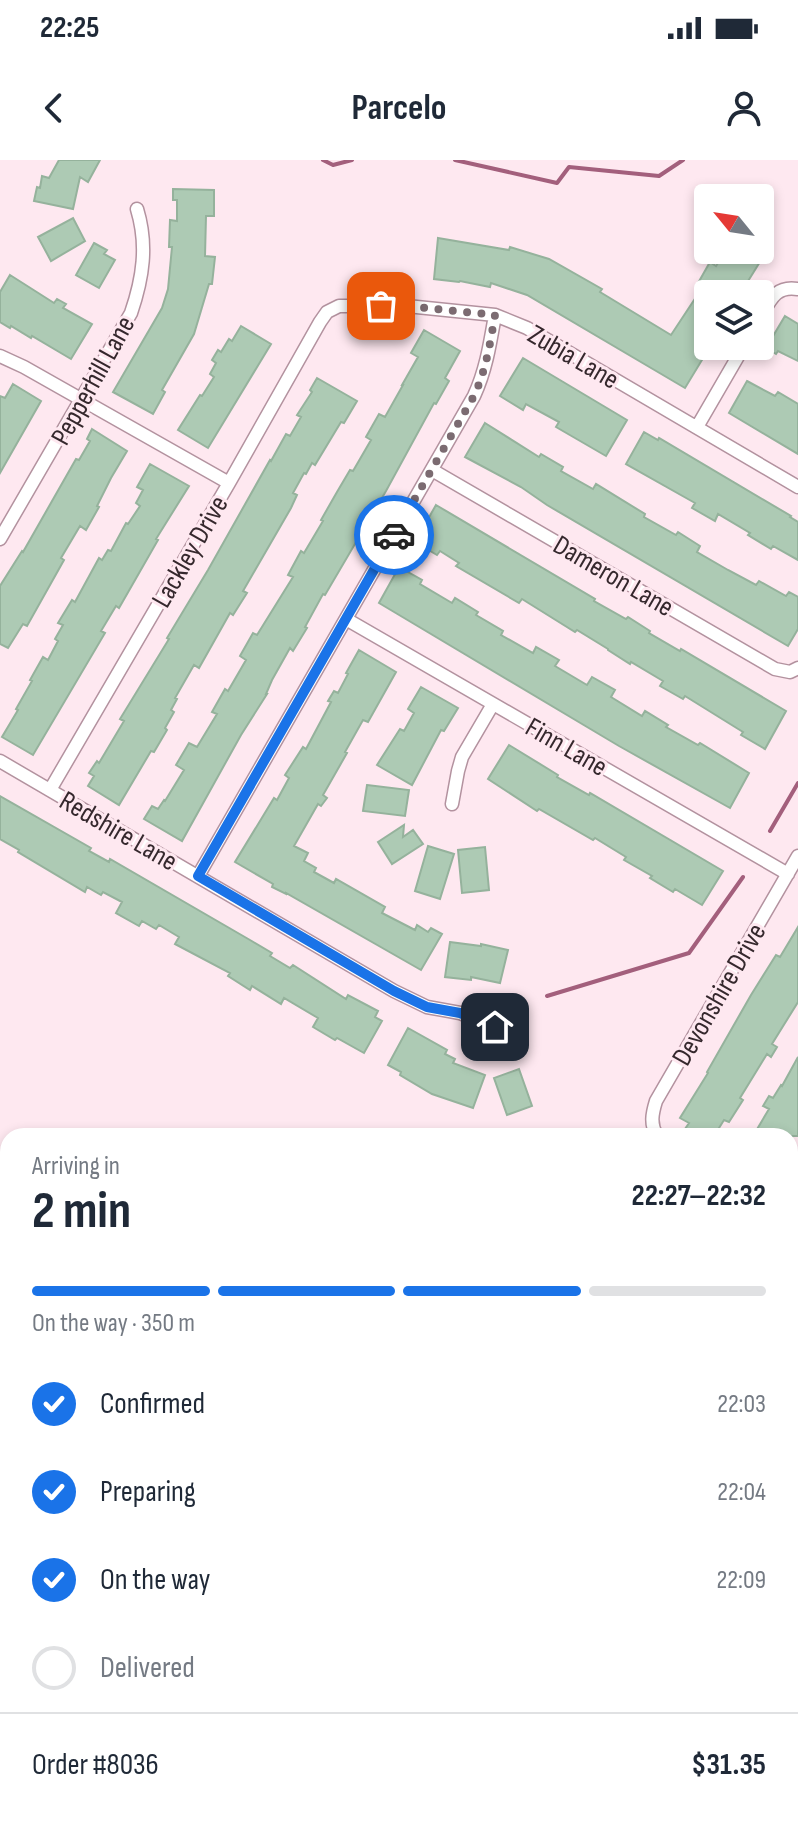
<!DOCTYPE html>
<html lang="en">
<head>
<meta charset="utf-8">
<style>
  body { margin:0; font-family:"Sofia Sans Condensed",sans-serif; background:#f6f6f7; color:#1f2937; height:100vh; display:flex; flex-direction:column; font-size:30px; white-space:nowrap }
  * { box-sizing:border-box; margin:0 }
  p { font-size:26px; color:#747a83 }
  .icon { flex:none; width:44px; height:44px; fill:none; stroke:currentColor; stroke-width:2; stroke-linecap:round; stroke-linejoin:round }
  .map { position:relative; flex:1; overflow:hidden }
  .details { position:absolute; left:0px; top:968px; width:798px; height:704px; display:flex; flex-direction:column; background:#fff; border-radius:24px 24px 0 0; box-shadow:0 4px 12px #0003 }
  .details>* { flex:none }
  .needle { width:52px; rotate:300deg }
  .fabs { position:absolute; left:694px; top:24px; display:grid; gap:16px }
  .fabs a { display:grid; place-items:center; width:80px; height:80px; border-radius:8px; background:#fff; box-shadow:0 4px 12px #0003; font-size:40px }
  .pin { position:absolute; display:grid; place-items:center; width:68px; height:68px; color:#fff; margin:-34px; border-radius:16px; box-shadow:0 4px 12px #0006 }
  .courier { position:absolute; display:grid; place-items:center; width:80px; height:80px; margin:-40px; border:6px solid #1a73e8; border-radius:50%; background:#fff; color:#222; box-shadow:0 2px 10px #0007 }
  .overview em { font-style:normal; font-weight:700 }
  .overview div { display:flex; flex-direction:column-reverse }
  .overview { display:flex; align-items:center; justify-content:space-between; height:136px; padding:0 32px }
  h1 { font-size:52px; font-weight:700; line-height:60px }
  .bar { display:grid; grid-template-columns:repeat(4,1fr); gap:12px 8px; align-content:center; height:96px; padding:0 32px }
  .bar i { height:10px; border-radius:6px; background:#e0e1e3 }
  .bar .current { background:#1a73e8 }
  .bar p { grid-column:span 4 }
  .line { display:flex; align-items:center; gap:20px; padding:0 32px; border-top:2px solid #e0e1e3 }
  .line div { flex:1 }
  ol { padding:0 32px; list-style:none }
  li { display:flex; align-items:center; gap:24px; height:88px }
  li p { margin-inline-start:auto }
  li .icon { padding:8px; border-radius:50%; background:#1a73e8; color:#fff; stroke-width:4 }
  li:last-child { color:#747a83 }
  li i { width:44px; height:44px; border:4px solid #e0e1e3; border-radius:50% }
  .status { display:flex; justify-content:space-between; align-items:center; height:56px; padding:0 40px; background:#fff; direction:ltr }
  .status svg { height:22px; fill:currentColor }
  header { display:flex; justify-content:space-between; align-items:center; height:104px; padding:0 32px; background:#fff; font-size:36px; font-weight:700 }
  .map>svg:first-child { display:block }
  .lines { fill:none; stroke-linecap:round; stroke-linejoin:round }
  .stream { stroke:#a35f7c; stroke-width:4 }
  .building { fill:#adcab4; stroke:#95b29c; stroke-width:2 }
  .minor-casing { stroke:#b3929f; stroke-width:15 }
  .minor { stroke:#fff; stroke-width:12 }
  .done { stroke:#7b6b71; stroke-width:8; stroke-dasharray:0 14.4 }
  .route { stroke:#1a73e8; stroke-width:10 }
  .labels { text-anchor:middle; stroke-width:6; stroke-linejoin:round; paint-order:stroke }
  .street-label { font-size:28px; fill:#35282d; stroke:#fee8f0 }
</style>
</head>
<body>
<div class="status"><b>22:25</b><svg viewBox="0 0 49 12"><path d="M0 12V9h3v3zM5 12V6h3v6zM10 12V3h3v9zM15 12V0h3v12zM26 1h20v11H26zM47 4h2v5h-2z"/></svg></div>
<header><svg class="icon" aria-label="back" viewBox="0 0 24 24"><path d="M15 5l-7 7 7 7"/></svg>Parcelo<svg class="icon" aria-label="person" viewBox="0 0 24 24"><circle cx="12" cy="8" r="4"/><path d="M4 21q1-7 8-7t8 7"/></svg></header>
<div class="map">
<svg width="798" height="1672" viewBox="0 0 798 1672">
  <rect width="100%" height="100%" fill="#fee8f0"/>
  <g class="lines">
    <path class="stream" d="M323,0l10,5 19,-5
      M455,0l102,23 12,-16 90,9 24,-16
      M770,671l28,-48
      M547,836l142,-43 54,-76"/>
  </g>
  <path class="building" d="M59,0h41l-12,22 -8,-5 -7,32 -39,-8 3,-14 3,1 2,-12 7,2z
    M173,29l41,1v26h-8l-1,40 10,1 -3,27h-3l-15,50 -32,56 3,2 -12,22 -40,-22 49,-84 6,-19 4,-42h-3l1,-27 7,1v-21h-4z
    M73,58l12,23 -34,20 -13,-24z
    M438,78l71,12 1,-3 39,12 53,30 -2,3 71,43 31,-47 -5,-3 13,-23 6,4 10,-16h25l12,7 -23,37h-32v56l-23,38 -158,-93 -36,-12 -1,4 -30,-6 -1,1 -25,-3z
    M94,83l13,7 -3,4 11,6 -16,28 -23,-13z
    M10,115l44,28 3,-4 9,5 -3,4 29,16 -21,35 -39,-23 -1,2 -20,-12 -1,2 -10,-6v-30z
    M785,156l13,8v37l-20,-10 -2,3 -10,-6z
    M241,166l30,18 -63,104 -30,-18 22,-35 2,1 12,-19 -4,-3 6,-11 -4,-3 6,-10 3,2 8,-13 3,2z
    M424,170l36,21 -15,27 4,3 -13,23 -2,-1 -48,88 -61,104 -2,-1 -18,33 2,1 -14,23 -3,-3 -18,32 -6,14h1l-26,41 -59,106 -38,-22 8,-13 6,3 6,-9 1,1 19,-31 -8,-5 13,-22 8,4 20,-33 -5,-2 13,-23 3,2 18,-31 -6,-4 13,-23 4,2 36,-58 -5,-2 13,-24 3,2 19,-32 -2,-1 16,-28 13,-22 3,1 18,-31 -5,-3 13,-23 6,3 18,-32h-1l16,-28 -7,-4z
    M523,198l104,62 -21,36 -50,-29 3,-5 -33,-18 -3,6 -23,-14z
    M317,218l40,23 -13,22 -3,-1 -26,43 -3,-2 -6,11 -2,-1 -11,20 4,2 -6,13 -48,83 4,2 -14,22 -3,-2 -31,55 -5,-3 -19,33 2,1 -6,11 3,2 -9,16 2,2 -13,22 -3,-1 -32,54 -31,-19 6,-10 -5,-3 8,-12 2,2 25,-42 -4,-2 49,-80 -2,-1 41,-68 62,-110 1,1 15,-27 4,2 11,-19 -4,-2 15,-23 -2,-2z
    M747,221l28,15 3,-4 20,12v50l-69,-41z
    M13,224l28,17 -41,72v-77l5,2z
    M485,263l54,34 2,-3 22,13 -2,4 32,18 3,-5 49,30 -1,3 32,18 2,-3 22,14 -3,6 31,18 28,15 3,-4 27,15 3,-4 9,5v32l-10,17 -241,-141 -26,-18 -56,-30z
    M92,269l35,22 -16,27 -14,28 2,1 -13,23 -6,-4 -19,32 3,2 -37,66 -4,-2 -15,24 -8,-4v-58l22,-35 1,1 53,-93 3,1 11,-19 -3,-2z
    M644,272l14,8 1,-2 132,78 -1,1 8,5v38l-25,-14 -2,3 -23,-14 2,-2 -32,-19 -3,7 -23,-13 3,-5 -69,-39z
    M150,304l39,22 -33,53 2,1 -39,68 -3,-2 -15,25 4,2 -72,122 -31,-18 16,-27 -2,-1 16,-28 -2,-1 13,-23 5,3 10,-19 -3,-2 8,-14 -5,-2 14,-23 3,2 24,-44 3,2 6,-10 3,1 15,-28 2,1 12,-18 -4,-3 7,-13 -6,-3z
    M436,345l159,94 -1,2 32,18 2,-2 22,14 -1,2 31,18 1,-2 105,62 -21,38 -24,-14 2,-3 -58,-36 -2,3 -23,-13 3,-5 -32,-19 -1,2 -22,-14v-1l-31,-19 -2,2 -53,-33 -3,4 -63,-37 3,-3 -19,-12 -3,4 -22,-13z
    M399,407l23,13 -2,4 32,19 3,-5 23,14 -2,3 27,16 -2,4 32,18 3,-6 23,13 -4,6 32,19 5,-8 23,13 -4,7 31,19 3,-5 23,14 -2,2 32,18 2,-2 49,30 -19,35 -111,-62 -240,-143z
    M359,490l37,22 -28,50 -5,-2 -18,32 2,1 -24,42 4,3 -6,8 -3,-2 -24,42 14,7 -4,8 12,7 -2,4 20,11 2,-4 49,28 -3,6 33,17 2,-5 11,7 3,-4 11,6 -21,36 -135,-77v1l-14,-7 1,-3 -38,-22 39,-64 3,2 12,-22 -4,-3 18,-28 3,2 25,-47 -3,-1 6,-10 4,2 10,-19 -2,-1z
    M421,527l37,21 -14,23 -3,-1 -29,55 -35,-20 23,-36 4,2 10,-18 -6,-4z
    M509,585l49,30 -1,2 32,18 1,-2 133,78 -21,34 -27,-16 -2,3 -23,-14 2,-2 -28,-16 2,-3 -31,-19 -2,2 -54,-31 -2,2 -49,-32z
    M367,625l42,5 -4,26 -42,-5z
    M0,636l91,52 -2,3 20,11 1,-3 140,81 22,13 -2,3 20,12 3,-3 53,34 2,-4 30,16 -3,6 7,4 -18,32 -27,-15 -2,2 -22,-13 5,-9 -34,-20 -3,6 -29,-18 -2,4 -22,-14 2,-3 -55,-29 4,-7 -20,-12 -3,4 -14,-8 -3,5 -23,-13 6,-11 -19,-10 -2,3 -14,-8 -2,5 -67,-40 1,-2 -19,-11z
    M404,665l-1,12 10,-7 10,14 -31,20 -14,-22z
    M428,686l26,8 -14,45 -25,-8z
    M485,687l4,43 -27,3 -4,-43z
    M798,767v75l-26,42 5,3 -6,10 -4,-3 -27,44 3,2 -14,22 -5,-2 -10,16h-24l-7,-4 6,-9 -9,-5 28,-45 -1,-1 44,-77 25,-40 4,2z
    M450,782l31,4v-2l27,6 -8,33 -29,-6v3l-26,-3z
    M408,868l39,22 -2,4 10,5 -2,4 32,12 -12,33 -41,-14 -32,-19 1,-3 -13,-7z
    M798,897v79h-45l16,-27 -6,-3 6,-10 4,2 8,-13 1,1z
    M519,909l13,37 -25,9 -13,-37z"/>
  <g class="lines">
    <g class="minor-casing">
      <path id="minor" d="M760,158c10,-17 15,-33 38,-29
        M0,196l24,11 205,116
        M697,267l47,-81
        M432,310l343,199 15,3 8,-4
        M0,379l131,-226c12,-35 17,-68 6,-104
        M346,459l442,255
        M0,601l394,230 33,16 33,6 35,14
        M50,630l179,-307 91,-161 7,-10 12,-6h68l88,9 32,13 271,159
        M452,644l6,-33 4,-14 31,-53
        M198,716l276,-480c12,-26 16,-52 21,-81
        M657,976c-7,-12 -5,-22 -1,-35l142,-245
        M790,1054l8,-14"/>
    </g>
    <use href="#minor" class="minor"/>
  </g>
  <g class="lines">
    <path class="done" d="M381,146h26l88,9c-5,29 -9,55 -21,81l-80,139"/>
    <path class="route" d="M394,375l-196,341 196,115 33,16 33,6 35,14"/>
  </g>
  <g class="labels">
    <g class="street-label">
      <text transform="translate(574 196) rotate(30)" y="10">Zubia Lane</text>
      <text transform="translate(92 220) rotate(-61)" y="10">Pepperhill Lane</text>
      <text transform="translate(189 391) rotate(-60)" y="10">Lackley Drive</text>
      <text transform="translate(614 415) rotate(30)" y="10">Dameron Lane</text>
      <text transform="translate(567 586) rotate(30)" y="10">Finn Lane</text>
      <text transform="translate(119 670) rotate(30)" y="10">Redshire Lane</text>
      <text transform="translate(718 834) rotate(-60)" y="10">Devonshire Drive</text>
    </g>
  </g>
</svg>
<div class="fabs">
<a><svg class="needle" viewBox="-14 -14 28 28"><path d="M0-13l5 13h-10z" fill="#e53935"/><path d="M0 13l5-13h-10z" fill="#747a83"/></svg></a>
<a><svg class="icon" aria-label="layers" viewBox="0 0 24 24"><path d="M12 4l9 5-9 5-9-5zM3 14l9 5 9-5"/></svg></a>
</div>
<div class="pin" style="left:381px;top:146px;background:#ea580c"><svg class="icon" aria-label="bag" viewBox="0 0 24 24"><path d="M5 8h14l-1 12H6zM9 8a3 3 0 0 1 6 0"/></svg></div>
<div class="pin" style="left:495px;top:867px;background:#1f2937"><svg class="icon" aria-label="home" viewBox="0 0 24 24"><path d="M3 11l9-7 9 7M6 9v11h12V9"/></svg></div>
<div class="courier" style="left:394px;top:375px"><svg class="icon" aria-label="car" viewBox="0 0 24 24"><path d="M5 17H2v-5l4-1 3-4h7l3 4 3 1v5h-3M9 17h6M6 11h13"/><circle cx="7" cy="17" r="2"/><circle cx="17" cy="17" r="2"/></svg></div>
<section class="details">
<div class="overview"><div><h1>2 min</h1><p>Arriving in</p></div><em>22:27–22:32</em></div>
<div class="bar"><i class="current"></i><i class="current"></i><i class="current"></i><i></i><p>On the way · 350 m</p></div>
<ol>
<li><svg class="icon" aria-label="check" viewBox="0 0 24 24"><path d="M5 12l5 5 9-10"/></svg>Confirmed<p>22:03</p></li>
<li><svg class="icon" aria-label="check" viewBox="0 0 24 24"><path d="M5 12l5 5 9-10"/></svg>Preparing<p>22:04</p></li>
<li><svg class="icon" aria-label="check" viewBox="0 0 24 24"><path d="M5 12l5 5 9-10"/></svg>On the way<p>22:09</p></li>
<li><i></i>Delivered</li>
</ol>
<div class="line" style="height:104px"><div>Order #8036</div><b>$31.35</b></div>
</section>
</div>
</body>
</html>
